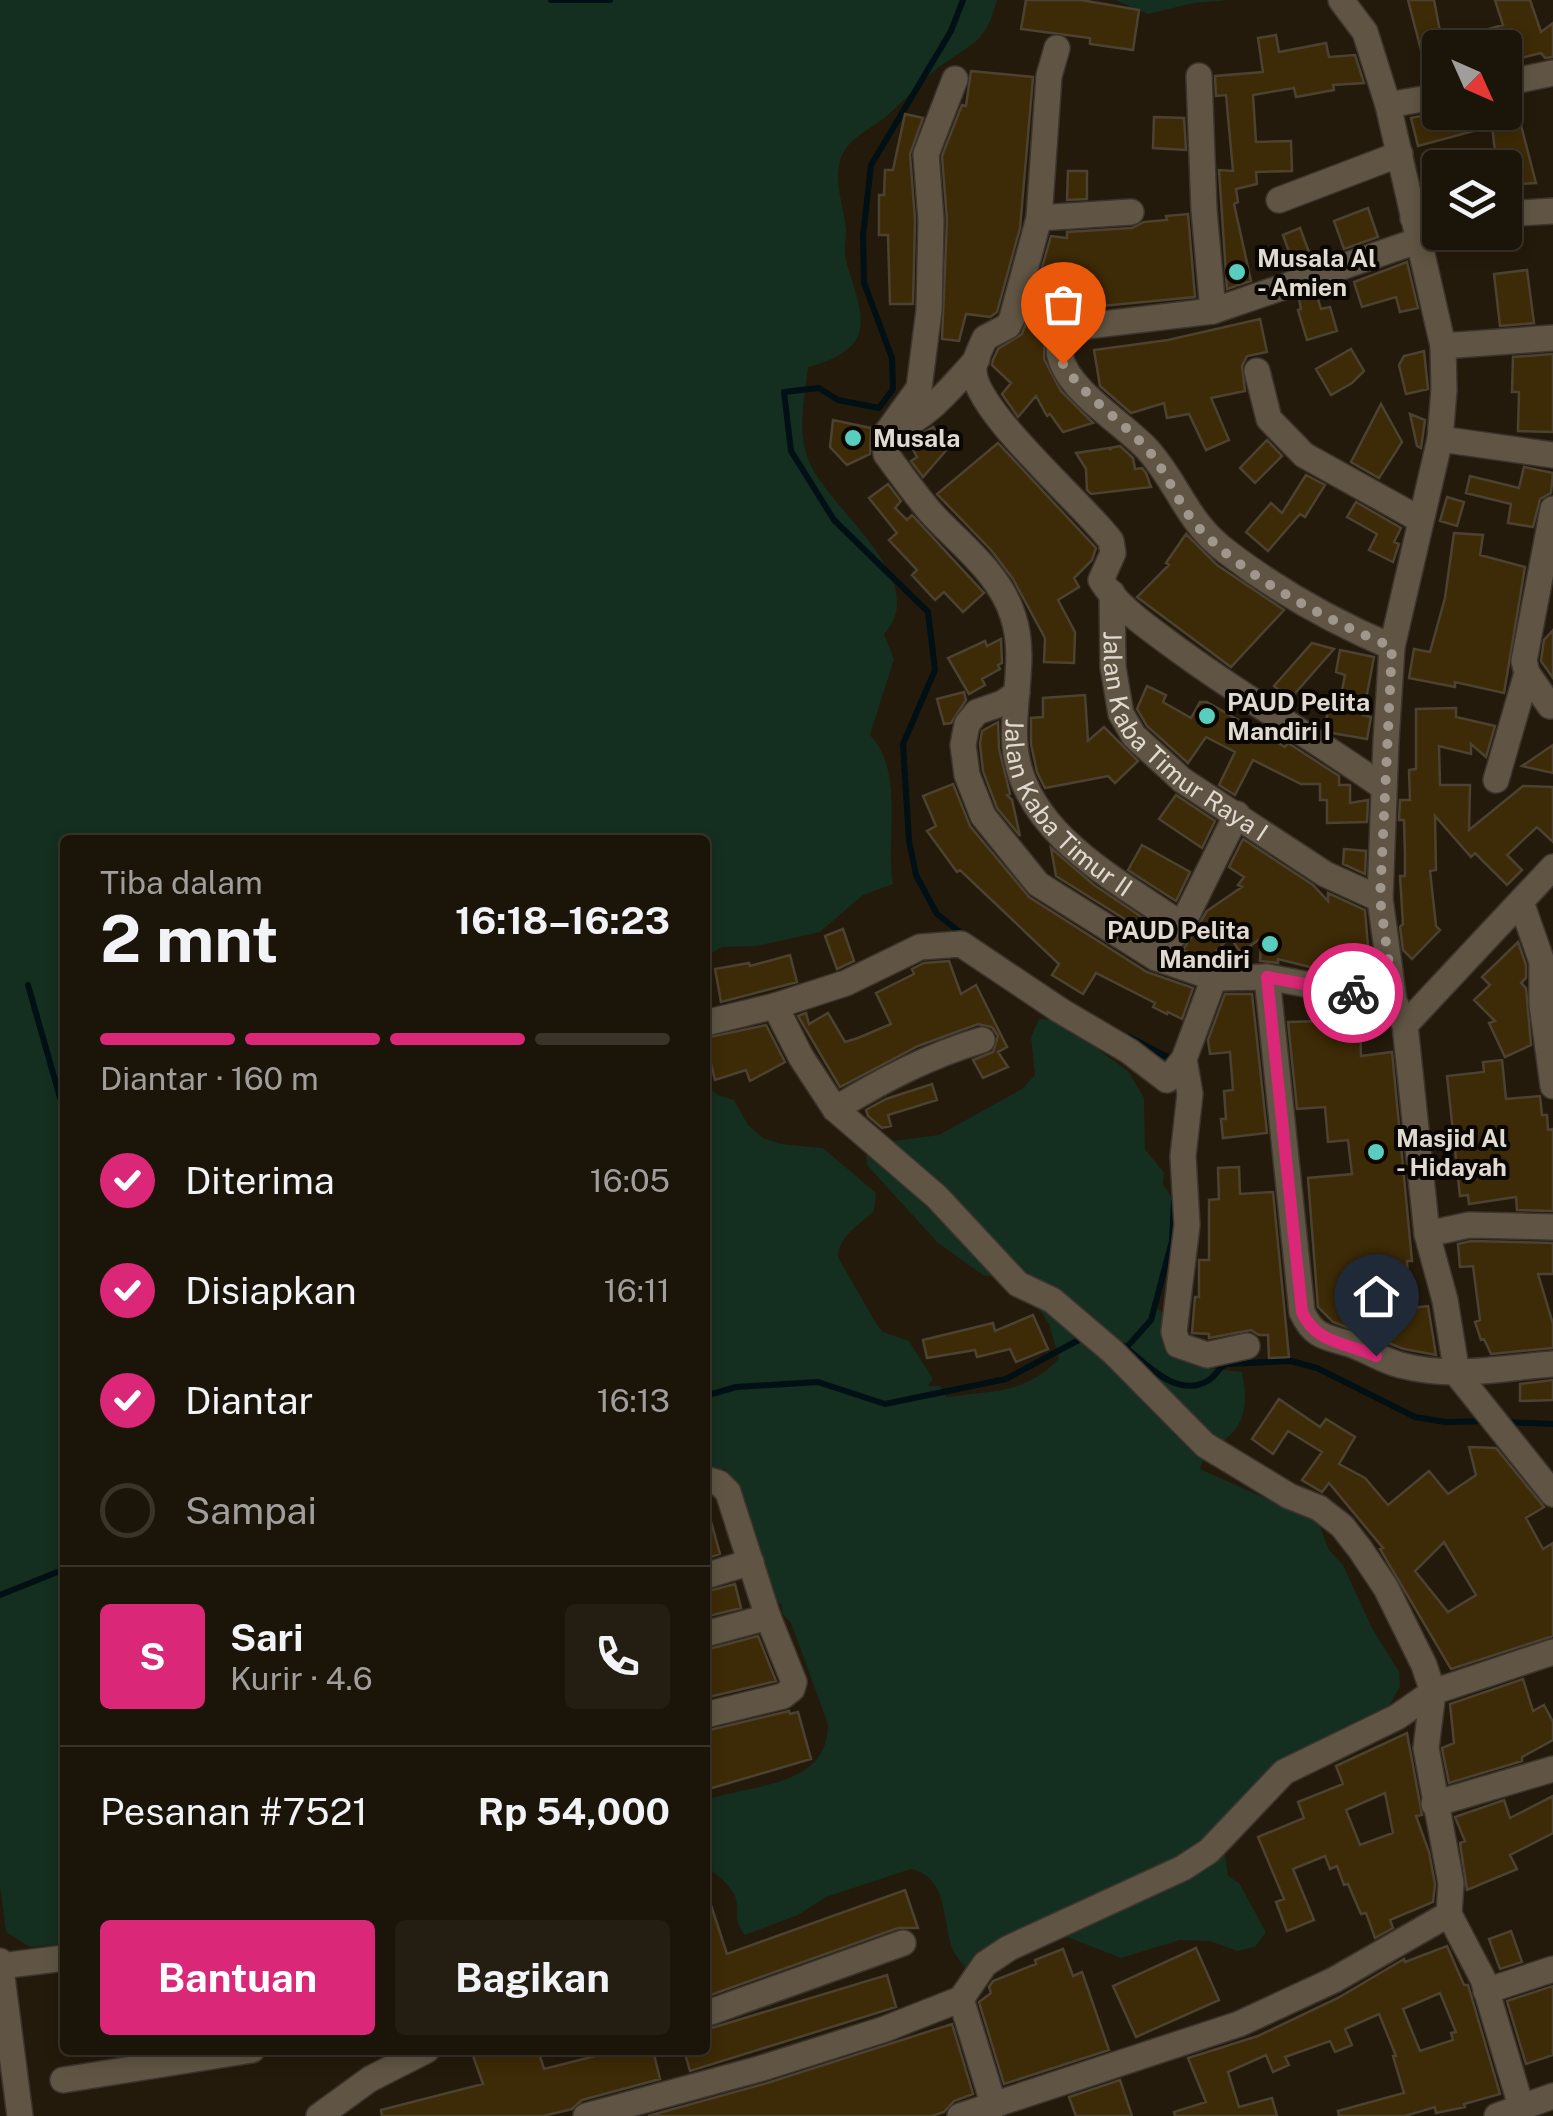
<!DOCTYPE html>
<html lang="id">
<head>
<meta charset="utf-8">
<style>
  body { margin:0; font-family:"Public Sans",sans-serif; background:#241d12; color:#f1f3f6; height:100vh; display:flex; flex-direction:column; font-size:38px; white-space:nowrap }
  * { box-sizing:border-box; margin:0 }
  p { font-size:32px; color:#a09e9c }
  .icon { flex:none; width:55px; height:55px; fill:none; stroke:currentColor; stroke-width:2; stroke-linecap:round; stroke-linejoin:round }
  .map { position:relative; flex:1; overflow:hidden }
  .drawer { position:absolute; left:60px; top:835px; width:650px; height:1220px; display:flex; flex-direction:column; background:#1b1408; border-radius:10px; box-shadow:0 5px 15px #0003,0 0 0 2px #393329 }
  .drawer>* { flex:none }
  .needle { width:65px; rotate:135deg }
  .buttons { position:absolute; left:1422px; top:30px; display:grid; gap:20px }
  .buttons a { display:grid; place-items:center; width:100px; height:100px; border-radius:10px; background:#1b1408; box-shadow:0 5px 15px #0003,0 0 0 2px #393329; font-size:50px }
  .pin { position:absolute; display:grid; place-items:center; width:85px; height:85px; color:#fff; margin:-102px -42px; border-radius:50% 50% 50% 0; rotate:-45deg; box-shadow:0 0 10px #0007 }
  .pin .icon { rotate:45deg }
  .courier { position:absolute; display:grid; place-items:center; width:100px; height:100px; margin:-50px; border:8px solid #db2777; border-radius:50%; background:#fff; color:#222; box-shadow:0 2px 12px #0007 }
  .head em { font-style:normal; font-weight:700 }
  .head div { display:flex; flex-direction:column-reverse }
  .head { display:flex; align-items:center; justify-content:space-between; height:170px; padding:0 40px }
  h1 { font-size:65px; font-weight:700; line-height:75px }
  .bar { display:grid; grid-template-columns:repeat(4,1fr); gap:15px 10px; align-content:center; height:120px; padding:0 40px }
  .bar i { height:12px; border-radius:8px; background:#393329 }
  .bar .on { background:#db2777 }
  .bar p { grid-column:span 4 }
  .line { display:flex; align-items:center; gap:25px; padding:0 40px; border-top:2px solid #393329 }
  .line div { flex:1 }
  .round { display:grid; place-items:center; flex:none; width:105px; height:105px; border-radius:10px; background:#241d12 }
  ol { padding:0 40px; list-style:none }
  li { display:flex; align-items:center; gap:30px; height:110px }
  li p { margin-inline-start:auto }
  li .icon { padding:10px; border-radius:50%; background:#db2777; color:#fff; stroke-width:4 }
  li:last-child { color:#a09e9c }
  li i { width:55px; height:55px; border:5px solid #393329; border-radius:50% }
  .primary-button { display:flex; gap:20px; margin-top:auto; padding:20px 40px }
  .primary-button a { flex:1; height:115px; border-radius:10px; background:#db2777; color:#fff; font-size:40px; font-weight:700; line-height:115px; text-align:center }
  .primary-button a+a { background:#241d12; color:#f1f3f6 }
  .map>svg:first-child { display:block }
  .green { fill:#142e1f }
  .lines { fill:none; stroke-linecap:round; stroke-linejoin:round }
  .stream { stroke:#001014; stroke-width:6 }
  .building { fill:#3d2a06; stroke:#4c4231; stroke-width:2.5; fill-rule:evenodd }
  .minor-casing { stroke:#3c342e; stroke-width:28 }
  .minor { stroke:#605544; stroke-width:25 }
  .done { stroke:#9f978b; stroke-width:10; stroke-dasharray:0 18 }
  .route { stroke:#db2777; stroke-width:12 }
  .poi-dot { fill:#59cebf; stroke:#0a0602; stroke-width:4 }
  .labels { text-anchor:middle; stroke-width:8; stroke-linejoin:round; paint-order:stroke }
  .poi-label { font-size:25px; font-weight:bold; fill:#e1dad0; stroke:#0a0602; text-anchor:start }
  .street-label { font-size:25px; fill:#e1dad0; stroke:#0a0602 }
</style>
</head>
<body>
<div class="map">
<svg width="1553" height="2116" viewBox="0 0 1553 2116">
  <rect width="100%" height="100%" fill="#241a0b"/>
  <path class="green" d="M0,0h997c-12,48 -30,44 -64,72 -16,13 -29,29 -44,42 -17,15 -43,24 -49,47 -6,24 4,45 6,69 1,7 -2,15 -1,23 2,22 23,59 13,83 -8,18 -33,27 -50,31 -3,30 -11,63 0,92 19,50 126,121 76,175l10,25 -24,76c35,37 15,102 23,149l-30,11 -43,37 -64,14 -34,1 -17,10v-117h-640v1104l-35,3 -24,-15 -6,-47z
    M1115,0h115l-36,3 -46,11z
    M1039,1019l18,1 33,19 13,14 25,18 16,27 1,51 19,24 -1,11c29,40 8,81 -10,121l11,9 7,43 27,10 44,5c5,24 6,50 -16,67 -14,11 -21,13 -26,30l118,53 11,28 14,15 29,63 27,44 1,14 -12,23 -167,118 7,49 11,7 27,49 -11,15 -18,4 -27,-10 -30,-1 -59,18 -64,-25 -86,41c-5,-6 -12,-13 -16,-20 -14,-26 -4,-77 -44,-85l-85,28 -28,18 -53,20c-14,-17 -4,-23 -10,-39 -5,-11 -20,-24 -30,-29v-67c44,-16 123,-11 123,-76l-37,-101 -9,-10v-9l-13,-4 -43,-131 -21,2v-387l13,11 16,5 14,25 15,13 18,6 42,4 53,45 -2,18c-14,13 -36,26 -36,46l39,68 6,7 26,9 24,38 -5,7h12l6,11c47,-7 77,-2 113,-38l-10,-35 -27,-42 -39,-7 -45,-32 -71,-78 -1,-9 27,-15 46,-6 83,-46 13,-14 -4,-38z"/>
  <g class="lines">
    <path class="stream" d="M551,0h59
      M963,0l-12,31 -80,134 -8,71 1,47 28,75 1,31 -14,19 -41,-8 -19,-12 -35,4 7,59 43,69 94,92 7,58 -32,74 6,97 7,34 21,39 28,22
      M28,985l37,130
      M1129,1037l46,24
      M1124,1346c22,18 54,54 85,34 8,-5 8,-11 17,-16l65,-3 26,7 98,49 30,5 42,-1
      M1126,1348l25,-28 21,-79 2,-40
      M705,1396l31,-9 82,-5 67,22 121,-25 80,-43
      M1504,1422l49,2
      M0,1595l65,-26"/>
  </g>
  <path class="building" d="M1026,0h55l58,10 -6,40 -43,-6v-6l-69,-9z
    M1408,0h26l8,42 61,-17 -8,-25h35l11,32 12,-9v34l-8,1 -4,-5 -36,9v-14h-65v32l-11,1z
    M1276,35l3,17 47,-9 3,14 26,-2 9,28 -31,2 1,5 -38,7 -2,-9 -41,7 3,47 35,-1 1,30 -36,1 1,12 -21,5 2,13 -4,2 17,77 -24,8 -8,-119 14,1 -7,-76 -10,1 -1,-20 48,-4 -5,-34z
    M971,71l62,6 -13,151 -23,84 -7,5 -24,-3 -7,27 -17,-2 5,-119 -5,-64 20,-51 4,1z
    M1517,110l19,73 -15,1 1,13 -17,1v-30h-8l-5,-42 -74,20 -7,-28 29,-6h20l1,5z
    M905,114l18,4 -13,36 5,66 -2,84h-23l-2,-69h-9v-40h5l1,-25h8z
    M1154,117l30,1 2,32 -33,-2z
    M1068,171h19v28l-20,1z
    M1368,208l10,29 -34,12 -10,-28z
    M1188,214l7,83 -114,11 -3,-31 -37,-6 10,-35 16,2v-6l65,-4 12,-6 23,-2 -1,-4z
    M1300,228l12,32 -18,6 -11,-31z
    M1407,262l11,46 -18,4 -4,-15 -34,10 -8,-25z
    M1527,270l7,53 -34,3 -6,-52z
    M1316,293l5,16 9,-2 7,24 -30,9 -9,-30 3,-1 -2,-10z
    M1032,305l30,2 -1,11 -16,18 -1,23 17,32 32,32 -30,9 -13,-18 -3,2 -11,-20 -18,21 -16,-23 9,-11 -19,-18 1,-5 5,-11 24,-15z
    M1260,319l7,33 -20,4 -5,10 3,25 -34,7 18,42 -23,10 -17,-36 -22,4 -3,-15 -33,10 -31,-27 -6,-36 74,-10z
    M1351,349l13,22 -12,12 -21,12 -15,-26z
    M1424,351l4,38 -22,5 -7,-29 5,-9z
    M1553,354v78l-35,-1 1,-39h-7l1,-35z
    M1381,404l21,38 -23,36 -28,-16z
    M1410,414l15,6 -4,28 -4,-2z
    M833,420l38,8 -1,26 -23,11 -17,-18z
    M933,427l16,20 -26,30 -12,-16 6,-4 -8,-15z
    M1267,440l15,16 -27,27 -15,-15z
    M998,443l98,105 -4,12 -18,18 5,9 -21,13 17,32 -1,31 -30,-1 1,-24 -32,-59 -22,-29 -54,-56z
    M1120,446l13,12 2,11 7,-1 4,5 5,14 -60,7 -4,-4 -1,-21 -10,-16 33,-5 2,2 -1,-2z
    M1524,467l29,6 -2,20 -11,6 -7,28 -25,-4 3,-19 -45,-11 4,-17 49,12z
    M1306,475l19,10 -20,32 -5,-3 -32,37 -22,-19 25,-29 11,10z
    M888,484l13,17 -6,7 12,12 5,-5 72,78 -21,19 -19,-20 -9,8 -23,-25 5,-5 -28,-30 8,-7 -28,-35z
    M1447,497l17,5 -7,24 -17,-5z
    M1356,502l45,26 -7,14 5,2 -6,18 -24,-12 8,-16 -30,-17z
    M1454,533l29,2 -3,20 45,12 -21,126 -49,-11v5l-46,-9 5,-29 16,3 15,-54z
    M1186,534l31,31 67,45 -53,57 -94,-70 32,-32 -3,-2z
    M1553,630v48l-12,-17 3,-21z
    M1001,639l1,24 -4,2 2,4 -18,10 3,6 -16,9 -21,-36 37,-17 2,5z
    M1312,643l22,6 -44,50 -16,-13z
    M1340,650l34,7 -11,58 8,2 -4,22 -35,-6 -7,-5 3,-19 10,2 7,-36 -9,-3z
    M1147,686l19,9 -3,7 28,16 9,-16h7l78,45 3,-4 51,33v9h11v18l18,-3 -1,22 -40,1v-23h-7v-16h-19l-48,-24 -18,35 -16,-10 16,-33 -29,-15 -18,26 -41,-37 -10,-17z
    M964,692l2,8 -15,23 -7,1 -7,-25z
    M1085,695l3,46 16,-14 34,34 -23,22 -7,-7 -63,12 -8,-16 -6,-28v-26l12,-1v-19z
    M1456,708v9l39,9 -9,31 -15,-13v10l-32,-8 1,39h30l-1,45 54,-44 30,1v55l-16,-15 -30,28 15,15 -15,15 -32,-32 -4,4 -36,-41 1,54 -6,1 6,55 4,4 -28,29 -9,-9 -3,-23 3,-3 -3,-48h5v-21l-1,-35h-5l1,-20h10l-1,-30 7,-1v-60z
    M998,722l1,27 11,45 -3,1 5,5 8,36 -23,-28 -14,-37 -3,-27 2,-13z
    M1553,745v28l-31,-7z
    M953,784l17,42 59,71 118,75 46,16 -11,31 -14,-7 -1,2 -14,-7 2,-4 -59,-30 -13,21 -31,-19 7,-11 -99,-94 -3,2 -30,-41 9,-5 -13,-30z
    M1176,795l39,26 -13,27 -43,-29z
    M1243,839l70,46 15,16v-8l37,17 5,60 -40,2 -52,-13v4l-18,-2 1,-23 -20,15 -11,-16 -22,22 -25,-9 24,-39 35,-24 -4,-2 6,-8 -15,-10z
    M1142,845l48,27 -14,29 -48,-31z
    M1051,848l43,37 64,43 -6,8 -96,-60z
    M1344,849l22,2 -1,23 -22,-10z
    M843,929l11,32 -17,8 -12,-33z
    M1518,942l8,23v13l-5,5 5,5 5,57 -26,12 -16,-34 6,-2 -21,-21 16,-15 -8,-8z
    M790,955l7,27 -76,20 -6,-33 34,-6 1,3z
    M949,961l12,33 15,-9 31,62 -9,5 10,15 -25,11 -10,-18 20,-8 5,-16 -6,-9 -14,-3 -60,22 -78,41 -42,-71 8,-3 3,11 19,-11 17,29 13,-4 33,-14 -15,-31 38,-19 -2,-5 12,-6z
    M1225,994h27l15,139 -44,5 -2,-19h5l-2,-28 9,-1 -3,-38 -20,2 -2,-14z
    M1360,1020l1,36 31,-4 20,209h-5l3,47 18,-2 8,49 -32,-6 -71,-27 -15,-15 -10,-129 44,-4 -4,-34 -20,2 -3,-35 -28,2 -9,-87z
    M766,1025l19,37 -35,19 -4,-11 -31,10 -10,-42z
    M1502,1060l4,39 34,-3 2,19h5l1,15 5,-1v82l-36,-1 -1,-13 -47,7 -1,-9 -8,1 -13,-120 37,-4 -1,-10z
    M932,1084l5,16 -49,15 3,11 -9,2 -14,-12 -2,-6 20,-11z
    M1239,1167l1,27 33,-2 16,165 -20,1 -1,-23h-9l-8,-5 -42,8v-4l-17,-1 3,-36h4v-37h10v-60l10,-1 -1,-31z
    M1471,1241l82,2v31h-15l15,50v24l-62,6 -7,-15 -3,1 -6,-18 5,-2 -7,-54 -13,1 -2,-23z
    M1033,1315l15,34 -32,13 -6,-13 -33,8 -2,-7 -48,8 -4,-18 70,-17 2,8z
    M1553,1380v20l-33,1v-17z
    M1279,1399l41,28 6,-8 29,18 -16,27 26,14 23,27 41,-34 19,23 28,-19 -7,-28 27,1 48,59 -18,11 17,31 10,-6v93l-102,33 -71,-120 3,-1 -54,-65 -7,9 -20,-12 20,-28 -34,-21 -15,23 -21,-15zM1444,1542l32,53 -28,17 -33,-41z
    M710,1518l10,36 -15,5v-40z
    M735,1584l6,24 -36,9v-25z
    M758,1636l18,45 -71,17v-48z
    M1523,1679l10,32 11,-6 9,17v18l-31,17v4l-73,22 -7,-35 12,-5 -4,-39z
    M789,1711l1,3 8,-2 13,47 -106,31v-59z
    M1407,1733l15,82 -6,1 13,36 6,32 -2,18 -43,18 3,8 -18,10 -9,-25 -5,1 -13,-30 -4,1 -7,-19 -7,3 -5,-13 -32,13 21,51 -27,11 -11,-29 8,-3 -26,-62 46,-19 -6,-16 45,-18 -7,-18zM1385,1793l8,40 -33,12 -14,-35z
    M1553,1796v37l-43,22 7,14 -50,21 -7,-47 5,-2 -10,-24 49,-17 6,18z
    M905,1890l13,38h-20l-193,69v-101h3l19,58z
    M1511,1931l11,31 -22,7 -11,-30z
    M1447,1946l17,39h4l32,109 -36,10 1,3 -29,6 -1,-6 -30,9h-66l-1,-5 66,-18 -11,-37h3l-17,-42 -34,15 7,16 -17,7 -5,-11 -45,16 4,8 -16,7 -7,-17 -38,17 11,35 33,-9 5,18h-102l-1,-4 32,-10 -18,-44 70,-22 80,-38 66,-39 1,3zM1440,1993l16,39 -5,1 2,7 -33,11 -17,-42z
    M1196,1948l23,52 -83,37 -23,-51z
    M1063,1949l10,27 9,-4 27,78 -105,34 -25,-82 12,-9 -2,-6 4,-6 43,-17 -1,-4z
    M887,1975l9,32 -206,64 -6,-21h21v-20z
    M1553,1986v69l-27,9 -19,-63z
    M952,2024l21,70 -19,7 -10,11 -12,4h-284l116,-32z
    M471,2050h67l6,19 75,-19h34l7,29 -78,21 -10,9 -29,7h-161l-1,-6 102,-26z
    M1120,2080l12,36h-56l-7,-19z"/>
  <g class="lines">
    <g class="minor-casing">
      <g id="minor">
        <path d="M1341,0l24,32 23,73 55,241 1,44 -4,49 -48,208 -6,94 -6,158 14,102 11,24"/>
        <path d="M1057,48l-8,28 -10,142 -27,100 -4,8 -23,12c-4,9 -10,20 -11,29 -5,40 112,139 137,174l2,12 -12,27c15,25 45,46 68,63 69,52 144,94 214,144"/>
        <path d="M1199,76l5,134 9,101"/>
        <path id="s1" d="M955,79l-29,75 5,66 -2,90 -10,78 -34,47 1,19c15,20 30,42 47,61 29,31 67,59 80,101 14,42 -2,87 2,130 7,86 103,135 167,179"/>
        <path d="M1505,83l48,-10"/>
        <path d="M1388,105l52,-9"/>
        <path d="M1279,200l121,-46"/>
        <path d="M1505,214l48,-3"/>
        <path d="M1039,218l92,-6"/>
        <path d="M1413,218l27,-1"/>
        <path d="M1443,346l110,-8"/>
        <path d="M1257,371l12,48 35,36 115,64"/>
        <path d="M889,433c39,-15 61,-44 88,-74"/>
        <path d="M1440,439l113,16"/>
        <path id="s2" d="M1112,593l1,74 8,47 13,22 48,44 143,94 55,25"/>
        <path d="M1392,647c-59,-25 -114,-56 -165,-95 -42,-32 -47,-66 -79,-102 -25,-27 -79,-58 -88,-94 -4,-16 6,-23 18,-29l135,-16 204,-70"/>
        <path d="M1017,693l-14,10 -26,9 -10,12 -4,21 4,30 16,41 55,68 118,74 58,20 53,-1 127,24"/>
        <path d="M1550,706l-23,-33 -3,-12 29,-152"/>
        <path d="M1496,780l31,-107"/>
        <path d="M1553,867l-148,158 22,209 18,66 12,74 96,120"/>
        <path d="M1521,902l21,60v42l11,82"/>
        <path d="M1156,958l26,-33 55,-111"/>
        <path d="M1267,977l35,335c11,25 24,25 48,32 17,6 32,16 50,21 53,14 100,3 153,-1"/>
        <path d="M1214,978l-30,81 6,35 -7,62 4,69 -13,107 4,13 29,10 40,-9"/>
        <path d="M775,1006l26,51 34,52 102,88 81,87 34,16 61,52 92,93 84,51 30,12 23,18 18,23 26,39 38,77 9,27 -7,56 25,135 -2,31 34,65 38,127"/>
        <path d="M709,1022l66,-16 71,-23 74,-36 41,-3 100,67 68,40 38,29 17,-21"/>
        <path d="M835,1109c48,-29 93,-53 147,-69"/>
        <path d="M1427,1234l42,-9 84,2"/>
        <path d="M705,1479l14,4 9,9 40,125 26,65 -2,7 -9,7 -78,19"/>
        <path d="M705,1576l46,-14"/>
        <path d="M705,1634l63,-17"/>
        <path d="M1434,1804l119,-35"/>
        <path d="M0,1961l20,155"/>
        <path d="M0,1966l65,-8"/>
        <path d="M1486,1991l67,-22"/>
        <path d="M961,1999l33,107"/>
        <path d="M705,2014l198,-71"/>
        <path d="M63,2080l189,-30"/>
        <path d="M319,2116l51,-37 57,-29"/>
        <path d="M586,2116l173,-47 126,-40 76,-30 24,-35 24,-16 174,-80 26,-17 75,-79 113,-55 36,-25 120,-40"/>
        <path d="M960,2116l279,-92 95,-44 115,-66"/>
        <path d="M1497,2116l56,-20"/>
      </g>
    </g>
    <use href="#minor" class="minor"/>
  </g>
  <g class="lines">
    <path class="done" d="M1063,364c23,35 58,55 85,86 20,23 30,55 50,77 48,52 130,93 194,120l-12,252 14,102 -41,-8"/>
    <path class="route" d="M1353,993l-86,-16 35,335c14,32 46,31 74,44"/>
  </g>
  <g class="poi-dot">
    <circle cx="1237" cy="272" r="10"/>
    <circle cx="853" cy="438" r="10"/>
    <circle cx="1207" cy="716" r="10"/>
    <circle cx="1270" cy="944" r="10"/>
    <circle cx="1376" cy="1152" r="10"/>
  </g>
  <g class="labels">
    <g class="poi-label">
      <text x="1257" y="267">Musala Al<tspan x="1257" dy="29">- Amien</tspan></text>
      <text x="873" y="447">Musala</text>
      <text x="1227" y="711">PAUD Pelita<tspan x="1227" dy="29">Mandiri I</tspan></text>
      <text x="1250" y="939" text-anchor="end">PAUD Pelita<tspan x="1250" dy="29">Mandiri</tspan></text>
      <text x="1396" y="1147">Masjid Al<tspan x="1396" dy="29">- Hidayah</tspan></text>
    </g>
    <g class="street-label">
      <text dy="9" stroke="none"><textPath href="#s2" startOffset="175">Jalan Kaba Timur Raya I</textPath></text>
      <text dy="9" stroke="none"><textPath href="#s1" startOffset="812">Jalan Kaba Timur II</textPath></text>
    </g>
  </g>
</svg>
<div class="buttons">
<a><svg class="needle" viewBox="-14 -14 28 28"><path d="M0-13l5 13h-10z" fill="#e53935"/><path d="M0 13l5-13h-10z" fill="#a09e9c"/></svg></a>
<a><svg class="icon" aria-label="layers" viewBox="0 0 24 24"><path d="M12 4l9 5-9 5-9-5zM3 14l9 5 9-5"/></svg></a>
</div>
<div class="pin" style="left:1063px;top:364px;background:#ea580c"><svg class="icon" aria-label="bag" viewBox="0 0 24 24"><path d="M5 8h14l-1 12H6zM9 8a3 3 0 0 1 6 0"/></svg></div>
<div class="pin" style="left:1376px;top:1356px;background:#1f2937"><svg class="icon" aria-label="home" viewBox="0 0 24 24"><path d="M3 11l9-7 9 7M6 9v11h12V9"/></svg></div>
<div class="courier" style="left:1353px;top:993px"><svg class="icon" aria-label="bike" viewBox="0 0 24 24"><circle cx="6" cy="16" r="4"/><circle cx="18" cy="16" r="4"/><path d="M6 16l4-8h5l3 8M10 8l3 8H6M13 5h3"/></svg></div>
<section class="drawer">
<div class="head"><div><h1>2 mnt</h1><p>Tiba dalam</p></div><em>16:18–16:23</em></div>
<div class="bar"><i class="on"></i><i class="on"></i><i class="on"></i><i></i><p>Diantar · 160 m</p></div>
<ol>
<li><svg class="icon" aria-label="check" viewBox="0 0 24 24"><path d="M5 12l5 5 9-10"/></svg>Diterima<p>16:05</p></li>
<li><svg class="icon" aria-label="check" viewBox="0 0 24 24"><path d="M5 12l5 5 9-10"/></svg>Disiapkan<p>16:11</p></li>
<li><svg class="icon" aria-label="check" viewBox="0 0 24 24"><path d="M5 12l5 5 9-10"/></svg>Diantar<p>16:13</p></li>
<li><i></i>Sampai</li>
</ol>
<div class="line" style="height:180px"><b class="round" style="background:#db2777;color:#fff">S</b><div><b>Sari</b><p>Kurir · 4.6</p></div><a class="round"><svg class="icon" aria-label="phone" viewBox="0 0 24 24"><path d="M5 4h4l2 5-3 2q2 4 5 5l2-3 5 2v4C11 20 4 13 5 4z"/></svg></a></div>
<div class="line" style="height:130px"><div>Pesanan #7521</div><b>Rp 54,000</b></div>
<div class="primary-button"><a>Bantuan</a><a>Bagikan</a></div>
</section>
</div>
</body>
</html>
